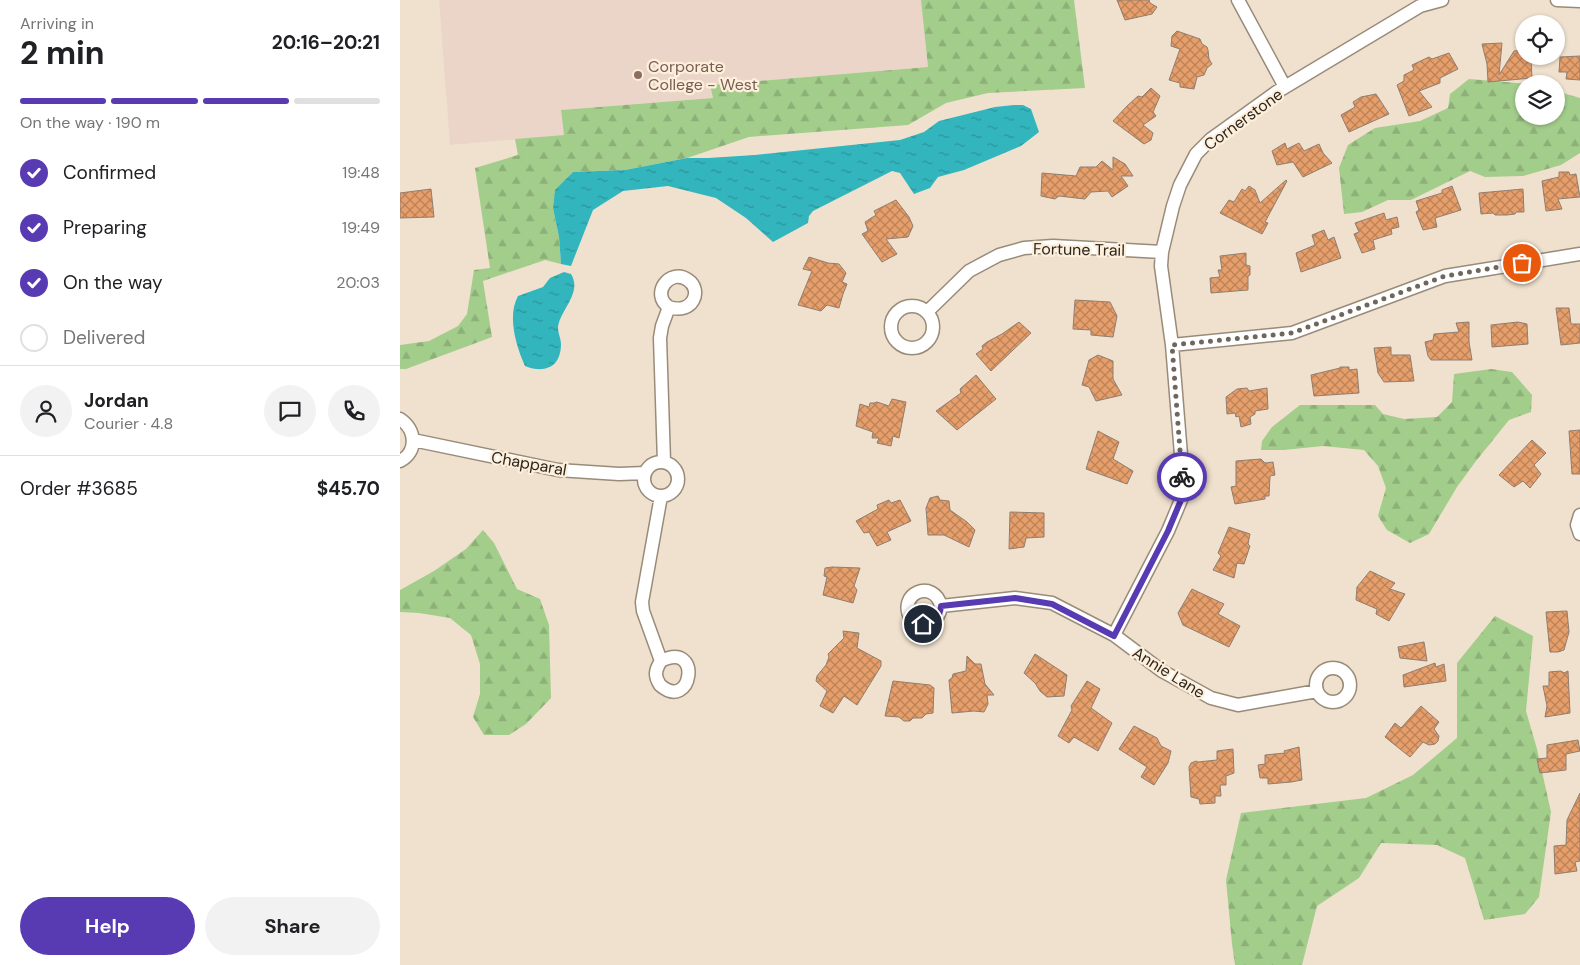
<!DOCTYPE html>
<html lang="en">
<head>
<meta charset="utf-8">
<style>
  body { margin:0; font-family:"DM Sans",sans-serif; background:#f2f2f2; color:#202124; height:100vh; display:flex; flex-direction:column; font-size:19px; white-space:nowrap }
  * { box-sizing:border-box; margin:0 }
  p { font-size:16px; color:#757577 }
  .icon { flex:none; width:28px; height:28px; fill:none; stroke:currentColor; stroke-width:2; stroke-linecap:round; stroke-linejoin:round }
  .map { position:relative; flex:1; overflow:hidden }
  .sheet { display:flex; flex-direction:column; background:#fff; width:400px }
  .sheet>* { flex:none }
  .controls { position:absolute; left:1115px; top:15px; display:grid; gap:10px }
  .controls a { display:grid; place-items:center; width:50px; height:50px; border-radius:50%; background:#fff; box-shadow:0 1px 4px #0004; font-size:25px }
  .pin { position:absolute; display:grid; place-items:center; width:42px; height:42px; color:#fff; margin:-21px; border:2px solid #fff; border-radius:50%; box-shadow:0 1px 5px #0007 }
  .courier { position:absolute; display:grid; place-items:center; width:50px; height:50px; margin:-25px; border:4px solid #583ab2; border-radius:50%; background:#fff; color:#222; box-shadow:0 1px 6px #0007 }
  .overview em { font-style:normal; font-weight:700 }
  .overview div { display:flex; flex-direction:column-reverse }
  .overview { display:flex; align-items:center; justify-content:space-between; height:85px; padding:0 20px }
  h1 { font-size:32px; font-weight:700; line-height:38px }
  .bar { display:grid; grid-template-columns:repeat(4,1fr); gap:8px 5px; align-content:center; height:60px; padding:0 20px }
  .bar i { height:6px; border-radius:4px; background:#e0e0e0 }
  .bar .on { background:#583ab2 }
  .bar p { grid-column:span 4 }
  .line { display:flex; align-items:center; gap:12px; padding:0 20px; border-top:1px solid #e0e0e0 }
  .line div { flex:1 }
  .round { display:grid; place-items:center; flex:none; width:52px; height:52px; border-radius:26px; background:#f2f2f2 }
  ol { padding:0 20px; list-style:none }
  li { display:flex; align-items:center; gap:15px; height:55px }
  li p { margin-inline-start:auto }
  li .icon { padding:5px; border-radius:50%; background:#583ab2; color:#fff; stroke-width:4 }
  li:last-child { color:#757577 }
  li i { width:28px; height:28px; border:2px solid #e0e0e0; border-radius:50% }
  .action { display:flex; gap:10px; margin-top:auto; padding:10px 20px }
  .action a { flex:1; height:58px; border-radius:30px; background:#583ab2; color:#fff; font-size:20px; font-weight:700; line-height:58px; text-align:center }
  .action a+a { background:#f2f2f2; color:#202124 }
  main { display:flex; flex:1; min-height:0 }
  .map>svg:first-child { display:block }
  .education { fill:#ebd5c8 }
  .forest { fill:url(#forest-firs) }
  .water { fill:url(#water-ripples) }
  .building { fill:url(#building-cross-hatch); stroke:#917d70 }
  .lines { fill:none; stroke-linecap:round; stroke-linejoin:round }
  .minor-casing { stroke:#998b79; stroke-width:15 }
  .minor { stroke:#fff; stroke-width:12 }
  .done { stroke:#6f675b; stroke-width:5; stroke-dasharray:0 9 }
  .route { stroke:#583ab2; stroke-width:6 }
  .education-dot { fill:#8d6e63; stroke:#feefdb; stroke-width:2 }
  .labels { text-anchor:middle; stroke-width:4.5; stroke-linejoin:round; paint-order:stroke }
  .education-label { font-size:16px; fill:#785e54; stroke:#feefdb; text-anchor:start }
  .street-label { font-size:16px; fill:#2a251d; stroke:#feefdb }
</style>
</head>
<body>
<main>
<section class="sheet">
<div class="overview"><div><h1>2 min</h1><p>Arriving in</p></div><em>20:16–20:21</em></div>
<div class="bar"><i class="on"></i><i class="on"></i><i class="on"></i><i></i><p>On the way · 190 m</p></div>
<ol>
<li><svg class="icon" aria-label="check" viewBox="0 0 24 24"><path d="M5 12l5 5 9-10"/></svg>Confirmed<p>19:48</p></li>
<li><svg class="icon" aria-label="check" viewBox="0 0 24 24"><path d="M5 12l5 5 9-10"/></svg>Preparing<p>19:49</p></li>
<li><svg class="icon" aria-label="check" viewBox="0 0 24 24"><path d="M5 12l5 5 9-10"/></svg>On the way<p>20:03</p></li>
<li><i></i>Delivered</li>
</ol>
<div class="line" style="height:90px"><a class="round"><svg class="icon" aria-label="person" viewBox="0 0 24 24"><circle cx="12" cy="8" r="4"/><path d="M4 21q1-7 8-7t8 7"/></svg></a><div><b>Jordan</b><p>Courier · 4.8</p></div><a class="round"><svg class="icon" aria-label="chat" viewBox="0 0 24 24"><path d="M4 5h16v11H9l-5 4z"/></svg></a><a class="round"><svg class="icon" aria-label="phone" viewBox="0 0 24 24"><path d="M5 4h4l2 5-3 2q2 4 5 5l2-3 5 2v4C11 20 4 13 5 4z"/></svg></a></div>
<div class="line" style="height:65px"><div>Order #3685</div><b>$45.70</b></div>
<div class="action"><a>Help</a><a>Share</a></div>
</section>
<div class="map">
<svg width="1180" height="965" viewBox="0 0 1180 965">
  <defs>
    <pattern id="forest-firs" width="22" height="20" patternUnits="userSpaceOnUse" patternTransform="scale(1.25)"><rect width="22" height="20" fill="#a3cd8b"/><path d="M5 1l3.5 6h-7zM16 11l3.5 6h-7z" fill="#8cb078"/></pattern>
    <pattern id="water-ripples" width="26" height="14" patternUnits="userSpaceOnUse" patternTransform="scale(1.25)"><rect width="26" height="14" fill="#33b5be"/><path d="M2 4q2-2 4 0t4 0M15 11q2-2 4 0t4 0" fill="none" stroke="#2b939a"/></pattern>
    <pattern id="building-cross-hatch" width="8" height="8" patternUnits="userSpaceOnUse" patternTransform="scale(1.25)"><rect width="8" height="8" fill="#e69e6b"/><path d="M0 0l8 8M0 8l8-8" fill="none" stroke="#bb8157"/></pattern>
  </defs>
  <rect width="100%" height="100%" fill="#f0e1ce"/>
  <path class="education" d="M39,0h482l7,67 -218,18 3,13 -152,12 3,25 -114,10z"/>
  <path class="forest" d="M521,0h153l11,88 -97,5 -42,10 -38,22 -159,12 -62,21 -62,12 -52,2 -18,19 -2,17 6,29 2,27 -16,-4 -62,21 9,56 -86,32h-6v-24l29,-4 29,-15 9,-12 7,-44 16,-2 -15,-100 43,-13 -3,-16 49,-4 -3,-25 152,-12 -3,-13 218,-18z
    M1069,79l60,5h-5v32h32v-25l24,7v55l-19,12 -38,11 -38,1 -15,-6 -59,29h-23l-26,12 -18,2 -5,-46 9,-23 27,-17 45,-7 28,-13 2,-14z
    M1091,369l21,3 20,23 -1,17 -22,8 -33,41 -19,26 -28,47 -19,9 -23,-13 -9,-14 8,-28 -8,-22 -14,-16 -41,-4 -39,4h-23l1,-9 10,-14 28,-22h75l8,9 21,5 33,-2 15,-15 2,-28z
    M83,530l11,13 23,46 23,10 9,26 2,73 -25,26 -17,11h-25l-11,-18 7,-23v-30l-9,-29 -21,-17 -31,-5 -19,-1v-22l34,-19 32,-22z
    M1095,616l38,20 -7,75 11,38 14,63 -12,85 -14,17 -41,6 -19,-62 -28,-13 -56,-2 -22,35 -42,28 -15,59h-67l-3,-21 -6,-64 15,-67 125,-15 47,-23 44,-37v-75z"/>
  <path class="water" d="M614,105h9l8,4 8,23 -18,14 -57,24 -26,7 -8,11 -16,6 -14,-21 -8,-2 -79,40 -4,5 -1,7 -35,19 -27,-24 -30,-20 -48,-12 -45,5 -30,19 -22,56 -10,-2 -2,-27 -6,-29 2,-18 18,-18 52,-2 62,-12h21l47,-3 145,-15 24,-8 15,-11 56,-14z
    M164,272l7,2c12,19 -12,37 -13,54 0,5 3,11 3,16 0,23 -16,30 -36,22 -9,-20 -18,-50 -7,-70l25,-9 7,-9z"/>
  <path class="building" d="M717,0h32l1,3 7,4 -5,7 -27,6z
    M777,31l23,8 2,5 5,3 1,3 1,9 3,5 -5,4 -3,7 -7,2 -3,12 -14,-2v-4l-11,-3 11,-31 -9,-3 1,-10z
    M1102,43l-3,32 15,-24 10,-1v6l7,3 1,19 -44,4 -1,-18 -5,-20z
    M1049,53l9,16 -18,9v5l-21,8 13,16 -23,9 -12,-31 7,-4v-6l10,-5 -2,-5 17,-8 3,2z
    M1180,56v24l-14,-1 1,-7h-8l1,-15z
    M751,88l9,8 -7,16 3,4 -13,9 10,8 -2,7 -7,4 -31,-23 14,-15 11,-10 4,1z
    M976,94l13,20 -40,18 -8,-17 14,-8 -2,-5 8,-5z
    M885,143l2,6 12,-6 5,8 15,-7 4,9 9,10 -29,14 -10,-15 -16,3 -5,-14z
    M713,157l12,7 8,12h-12l7,10 -16,11 -4,-6 -17,1 -6,7 -26,-3 -4,3 -14,-3 1,-23 34,3 4,-9h16l6,-6 11,9z
    M1159,172h10l1,3 6,-1 4,23 -22,2 4,10 -16,2 -4,-30 17,-4z
    M886,180l1,1 -22,41 3,1 -6,11 -42,-21 9,-13 5,2 8,-13 3,2 4,-5 6,4 5,13z
    M1052,186l9,24 -26,8 2,9 -14,3 -7,-18 3,-2 -3,-9 26,-8v-3z
    M31,189l3,28 -34,1v-25z
    M1123,189l1,23h-8l-1,2 -8,1h-12l-2,-2 -12,1 -2,-21z
    M496,200l13,17 4,9 -5,11 -22,2 11,15 -15,8 -20,-28 6,-3 -3,-9 11,-7 -2,-4z
    M984,213l2,7 11,-3 2,10 -8,2 1,5 -19,6 2,9 -13,4 -8,-19 5,-2 -4,-9z
    M924,230l4,10 6,-3 7,21 -40,14 -5,-19 19,-8 -3,-10z
    M846,253v12l4,1v9l-2,1v14l-37,3 -1,-15 10,-1 -2,-7h4l-2,-14z
    M409,257l19,6 11,1 7,9 -4,9 5,2 -4,10 -4,14 -12,-3 -6,6 -23,-6 14,-34 -9,-2z
    M675,300l35,2 7,14 -4,21 -22,-2v-5l-18,-1z
    M1156,308h13l2,16h9v19l-19,2z
    M619,322l12,11 -40,38 -15,-17 7,-5 -1,-3 5,-4 15,-8z
    M1069,322v20l3,18h-41l-3,-4 -3,-14 8,-2 1,-6 25,-2 -3,-9z
    M1118,322l9,2 1,20 -36,3 -1,-22z
    M991,347v8h19l4,26 -30,1 -6,-9 -4,-25z
    M698,355l15,6v18l9,16 -26,6 -7,-14 -7,-2 7,-25z
    M940,367h9v3l8,-1 2,24 -45,3 -3,-21 29,-7z
    M576,375l20,24 -39,31 -21,-19 25,-18 -1,-4z
    M847,388l2,3 18,-3 1,21 -13,2v3l-5,3 1,7 -10,3 -2,-11 -3,1 -1,-4 -8,1 -1,-17 11,-8z
    M492,399l14,3 -7,36 -6,-2 -2,10 -14,-3 2,-5h-7l1,-6 -17,-6 4,-22 9,3 1,-4h4l3,-1 12,4z
    M1180,430v44h-8l-3,-43z
    M698,431l21,11 -6,17 20,12 -6,13 -41,-15z
    M1132,440l14,13 -12,12 7,9 -11,14 -7,-7 -9,6 -15,-12z
    M861,459l4,4 8,-1 2,13 -5,1 -1,20h-4v3l-30,5 -4,-17 5,-1v-25z
    M538,496l2,4 9,1 1,9 17,12 8,8 -6,17 -25,-12h-16l-2,-27 4,-10z
    M489,500l2,3 9,-3 11,21 -24,11 4,8 -14,6 -8,-14 -5,1 -8,-12 22,-12 -1,-4z
    M610,512l34,1v24l-18,1 -2,9 -15,2z
    M829,527l21,7 -2,10 2,2 -6,18 -7,-1 -3,15 -21,-8 8,-14 -3,-3z
    M432,567l28,1 -6,18 3,4 -4,13 -30,-8 4,-18 -3,-1 1,-8z
    M970,571l25,12 -5,6 15,5 -16,27 -13,-7 1,-5 -21,-9 1,-13z
    M792,589l32,15 -6,10 22,12 -11,21 -46,-22 -5,-12z
    M1167,611l2,21 -5,18 -6,2h-8l-4,-40z
    M443,631l16,2 -2,15 24,13v5l-24,39 -13,-9 -11,17 -13,-7 7,-15 -11,-10 1,-5 9,-11 3,-8 -1,-3 16,-16z
    M1024,642l3,19 -27,-3 -2,-11z
    M635,654l32,21 -3,21 -17,1 -7,-6 -5,-8 -11,-10z
    M567,656l8,8h6l4,20 9,11h-7l1,9 -4,8 -10,-1 -22,2 -3,-33 3,-2 1,-4 13,-3z
    M1035,663l1,4 8,-3 2,17 -42,6 -1,-12z
    M1161,671l3,2 4,-2 2,42 -25,4 2,-11 -4,-20h6v-14z
    M493,681l37,4 4,3 -1,25 -7,1 -4,4h-9l-3,3h-6l-5,-4 -14,-1z
    M687,681l13,8 -9,19 21,15 -14,28 -24,-14 -5,6 -11,-7 14,-26 -1,-4z
    M1021,706l18,16 -5,7 5,7 -1,5 -3,3 -6,1 -6,-3 -13,15 -25,-20 10,-14 6,5z
    M734,726l23,12 4,8 10,5 -3,12 -14,22 -13,-8 6,-10 -28,-18z
    M1178,740l2,11 -14,3v16l-26,3 -3,-14 10,-1v-13z
    M899,747l3,33 -11,2 -23,2v-6h-8l-2,-13 7,-1v-9l20,-2 -1,-2z
    M833,749l1,24 -8,3v9h-6l1,11h-6v7l-15,1 -1,-5 -8,-2 -2,-30 2,-4 5,-2 2,1 19,-2v-9z
    M1180,793v68l-5,1 2,9 -22,3 -1,-28 12,-1 1,-25z"/>
  <g class="lines">
    <g class="minor-casing">
      <path id="minor" d="M838,0l47,87
        M1157,0l23,1
        M491 327a21 21 0 1 1 42 0a21 21 0 1 1-42 0Z
        M527,312l42,-41 30,-16 25,-7 29,-2 109,6
        M772,345l120,-12 153,-57 135,-22
        M0,419c16,10 18,33 0,42
        M13,440l145,30 61,4 26,-1
        M264,462l-4,-124 2,-12 7,-19c-19,-12 0,-40 19,-27 15,10 5,35 -19,27
        M244 479a17 17 0 1 1 34 0a17 17 0 1 1-34 0Z
        M261,496l-19,106 1,9 18,50c42,-21 31,52 -1,24 -6,-9 -5,-15 1,-24
        M1180,515l-3,10 3,9
        M541,606c-7,-28 -45,-13 -30,13 14,11 28,3 30,-13l74,-8 37,5 62,32 48,36 49,27 27,7 79,-14
        M714,635l54,-104 13,-31 1,-33 -10,-122 -11,-79 1,-14 11,-46 7,-21 16,-31 15,-15 64,-46 145,-87 22,-6
        M916 685a17 17 0 1 1 34 0a17 17 0 1 1-34 0Z"/>
    </g>
    <use href="#minor" class="minor"/>
  </g>
  <g class="lines">
    <path class="done" d="M782,477l-10,-132 120,-12 153,-57 77,-13"/>
    <path class="route" d="M523,624c12,-1 17,-7 18,-18l74,-8 37,6 62,32 54,-105 13,-31 1,-23"/>
  </g>
  <circle class="education-dot" cx="238" cy="75" r="5"/>
  <g class="labels">
    <g class="education-label">
      <text x="248" y="72">Corporate<tspan x="248" dy="18">College - West</tspan></text>
    </g>
    <g class="street-label">
      <text transform="translate(843 119) rotate(-36)" y="6">Cornerstone</text>
      <text transform="translate(679 249) rotate(1)" y="6">Fortune Trail</text>
      <text transform="translate(129 463) rotate(10)" y="6">Chapparal</text>
      <text transform="translate(769 672) rotate(32)" y="6">Annie Lane</text>
    </g>
  </g>
</svg>
<div class="controls">
<a><svg class="icon" aria-label="locate" viewBox="0 0 24 24"><circle cx="12" cy="12" r="6"/><path d="M12 2v4M12 18v4M2 12h4M18 12h4"/></svg></a>
<a><svg class="icon" aria-label="layers" viewBox="0 0 24 24"><path d="M12 4l9 5-9 5-9-5zM3 14l9 5 9-5"/></svg></a>
</div>
<div class="pin" style="left:1122px;top:263px;background:#ea580c"><svg class="icon" aria-label="bag" viewBox="0 0 24 24"><path d="M5 8h14l-1 12H6zM9 8a3 3 0 0 1 6 0"/></svg></div>
<div class="pin" style="left:523px;top:624px;background:#1f2937"><svg class="icon" aria-label="home" viewBox="0 0 24 24"><path d="M3 11l9-7 9 7M6 9v11h12V9"/></svg></div>
<div class="courier" style="left:782px;top:477px"><svg class="icon" aria-label="bike" viewBox="0 0 24 24"><circle cx="6" cy="16" r="4"/><circle cx="18" cy="16" r="4"/><path d="M6 16l4-8h5l3 8M10 8l3 8H6M13 5h3"/></svg></div>
</div>
</main>
</body>
</html>
